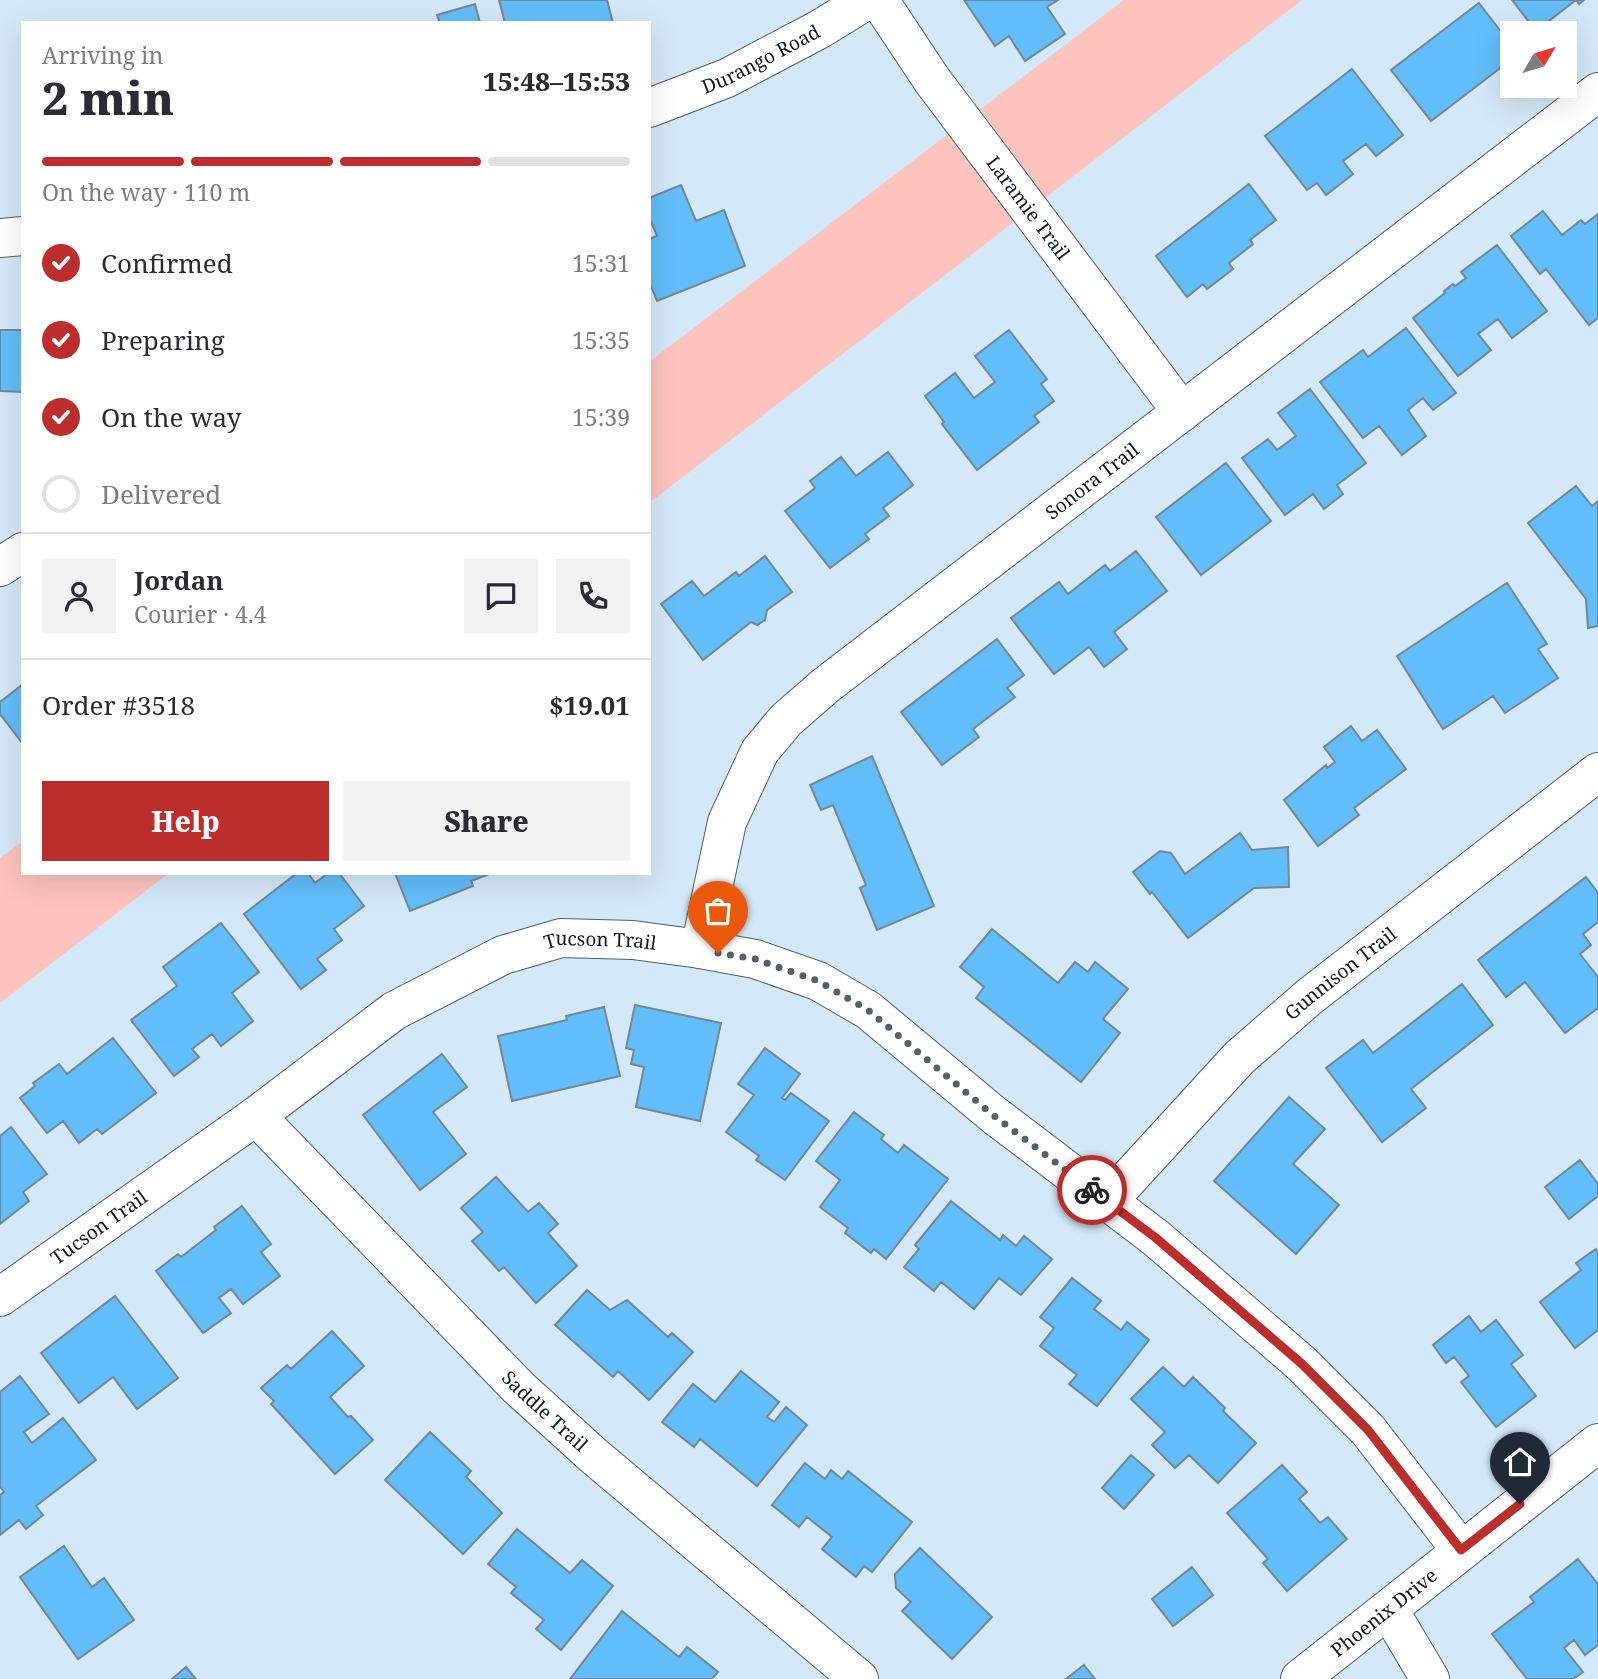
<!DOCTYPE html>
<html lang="en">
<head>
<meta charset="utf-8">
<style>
  body { margin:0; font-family:"Noto Serif",serif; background:#f2f2f3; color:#2b2b33; height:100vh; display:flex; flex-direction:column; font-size:26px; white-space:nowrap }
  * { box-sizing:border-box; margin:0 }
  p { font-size:23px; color:#7c7c81 }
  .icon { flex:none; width:38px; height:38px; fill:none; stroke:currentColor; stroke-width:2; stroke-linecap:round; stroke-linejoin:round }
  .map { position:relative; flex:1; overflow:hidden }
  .drawer { position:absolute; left:21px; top:21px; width:630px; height:854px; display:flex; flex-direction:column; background:#fff; border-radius:0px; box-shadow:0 7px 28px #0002 }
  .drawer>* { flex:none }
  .needle { width:46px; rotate:52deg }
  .buttons { position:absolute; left:1500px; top:21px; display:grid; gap:14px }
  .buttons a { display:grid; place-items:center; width:77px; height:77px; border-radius:0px; background:#fff; box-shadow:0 7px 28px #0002; font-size:35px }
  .pin { position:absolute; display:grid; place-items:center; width:60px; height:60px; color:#fff; margin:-72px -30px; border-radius:50% 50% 50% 0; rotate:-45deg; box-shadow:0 0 7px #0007 }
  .pin .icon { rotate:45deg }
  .courier { position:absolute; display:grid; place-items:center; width:70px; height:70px; margin:-35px; border:5px solid #bc2d2c; border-radius:50%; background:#fff; color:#222; box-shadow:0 2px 9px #0007 }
  .headline em { font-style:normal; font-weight:800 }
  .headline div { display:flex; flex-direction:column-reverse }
  .headline { display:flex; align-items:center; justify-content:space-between; height:119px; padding:0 21px }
  h1 { font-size:46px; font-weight:800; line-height:52px }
  .bar { display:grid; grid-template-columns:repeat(4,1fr); gap:10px 7px; align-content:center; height:84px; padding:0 21px }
  .bar i { height:9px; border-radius:5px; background:#e1e1e2 }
  .bar .selected { background:#bc2d2c }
  .bar p { grid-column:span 4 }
  .line { display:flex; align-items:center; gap:18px; padding:0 21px; border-top:2px solid #e1e1e2 }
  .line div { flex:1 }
  .round { display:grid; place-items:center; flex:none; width:74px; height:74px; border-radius:0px; background:#f2f2f3 }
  ol { padding:0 21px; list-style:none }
  li { display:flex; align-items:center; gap:21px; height:77px }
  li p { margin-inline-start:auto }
  li .icon { padding:7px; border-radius:50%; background:#bc2d2c; color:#fff; stroke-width:4 }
  li:last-child { color:#7c7c81 }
  li i { width:38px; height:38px; border:4px solid #e1e1e2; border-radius:50% }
  .button { display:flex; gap:14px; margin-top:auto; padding:14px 21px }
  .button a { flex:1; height:80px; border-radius:0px; background:#bc2d2c; color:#fff; font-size:28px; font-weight:800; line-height:80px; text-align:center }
  .button a+a { background:#f2f2f3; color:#2b2b33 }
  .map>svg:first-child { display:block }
  .green { fill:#fdc3bc }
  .building { fill:#62befa; stroke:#738795; stroke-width:2 }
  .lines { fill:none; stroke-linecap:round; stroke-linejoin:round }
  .minor-casing { stroke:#4d606d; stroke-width:40 }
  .minor { stroke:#fff; stroke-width:38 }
  .done { stroke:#55616a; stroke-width:7; stroke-dasharray:0 12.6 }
  .route { stroke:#bc2d2c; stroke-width:9 }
  .labels { text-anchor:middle; stroke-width:5; stroke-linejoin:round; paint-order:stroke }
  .street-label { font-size:19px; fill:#11181e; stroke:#fff }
</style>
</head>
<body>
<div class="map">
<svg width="1598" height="1679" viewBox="0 0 1598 1679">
  <rect width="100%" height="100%" fill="#d3e8f8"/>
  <path class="green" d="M1124,0h178l-653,503v-141z
    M23,841v32h146l-169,130v-145z"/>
  <path class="building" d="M499,0h108l6,23h-108z
    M964,0h94l-11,7 18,27 -40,27 -16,-25 -14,10z
    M1512,0h72l-5,4 -3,-4 -40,31z
    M1479,3l33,43v13l-81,62 -40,-51z
    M475,4l5,19h-40l-3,-8z
    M1352,69l51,66 -27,21 -10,-12 -23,17 10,13 -27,21 -9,-12 -10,7 -42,-54z
    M1249,184l27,36 -26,20 3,4 -24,19 4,6 -26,20 -4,-5 -16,13 -31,-41z
    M681,185l15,36 28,-11 21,56 -88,35 -8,-20v-42l8,-3 -8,-19v-19z
    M1543,211l19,24 19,-15 4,4 13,-10v104l-9,7 -43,-56 -6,5 -29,-38z
    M1497,245l50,66 -35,27 -14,-19 -20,15 13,16 -33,26 -45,-58 32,-25 -1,-2 9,-7 2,2 11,-8 -5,-6z
    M1406,328l50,65 -23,17 -10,-12 -15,12 18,26 -24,19 -23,-29 -16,12 -43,-56 43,-32 5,7z
    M0,330h23v62l-23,-1z
    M1009,330l38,49 -6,5 13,17 -20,15 5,6 -62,48 -35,-46 2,-2 -19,-26 30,-23 19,25 21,-16 -20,-26z
    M1310,389l56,74 -29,22 6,9 -19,15 -11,-15 -28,21 -43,-57 26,-19 9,11 19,-14 -18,-23z
    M888,452l25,33 -30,23 6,8 -24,18 4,5 -39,29 -45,-57 30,-23 -5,-7 31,-24 15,19z
    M1226,463l45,58 -70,54 -45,-58z
    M1576,486l16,20 6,-5v125l-10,2 -2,-29 -58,-76z
    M1136,551l31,40 -53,41 13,17 -23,18 -15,-20 -35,27 -43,-56 48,-36 9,12 37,-29 5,6z
    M765,556l27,36 -25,18 -2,10 -8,5 -6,-3 -48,38 -42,-56 31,-23 12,15 32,-24 3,4z
    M1507,583l40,61 -9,5 20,29 -53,35 -12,-17 -50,33 -46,-73z
    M997,639l27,36 -17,13 8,9 -42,32 6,8 -37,28 -41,-53z
    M23,684v60l-23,-30v-12z
    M1351,726l11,15 15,-11 29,39 -52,39 5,7 -41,31 -34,-46 42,-35 1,3 8,-6 -11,-15z
    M872,756l62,150 -57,24 -17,-42 6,-3 -33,-80 -12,5 -11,-25z
    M1240,833l12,17 36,-3 1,40 -35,1 -66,50 -36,-46 -2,2 -17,-22 27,-21 11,2 14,21z
    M297,873h11l7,10 13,-10h11l25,33 -30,23 8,11 -25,19 9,11 -25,19 -57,-75z
    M395,873h97l-21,8 2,5 -63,25z
    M1586,877l12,16v29l-15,12 8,11 -11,9 18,23v31l-33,25 -40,-51 -19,15 -28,-37z
    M221,923l38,49 -27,21 21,28 -32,25 -9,-12 -20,15 7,8 -25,19 -43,-56 46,-34 -14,-19z
    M992,929l66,54 17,-21 13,10 7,-10 33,27 -25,30 17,14 -39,49 -105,-84 8,-11 -24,-20z
    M1462,984l31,41 -82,64 15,19 -44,34 -56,-74 37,-28 10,13z
    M635,1005l86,18 -21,98 -64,-14 8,-40 -13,-3 3,-14 -8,-2z
    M604,1007l16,69 -108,25 -14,-65 69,-16 -1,-4z
    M113,1038l43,55 -54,41 -5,-5 -18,14 -16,-22 -16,12 -27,-35 15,-12 -2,-3 26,-19 8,10z
    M765,1048l35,26 -18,24 3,2 6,-7 38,28 -44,59 -29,-20 3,-4 -33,-24 28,-37 -16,-11z
    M442,1054l25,33 -34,25 33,42 -46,36 -57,-75z
    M1289,1097l36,32 -32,35 46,41 -43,49 -82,-73z
    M854,1112l30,23 -3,4 17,14 6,-8 44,34 -62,80 -12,-10 -3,4 -26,-20 3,-5 -28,-21 20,-27 -24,-19z
    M11,1127l36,47 -24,18 6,9 -29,23v-88z
    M1580,1160l18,24v12l-29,23 -24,-32z
    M496,1177l32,35 11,-9 19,21 -10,9 29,33 -41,37 -32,-36 -5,4 -27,-30 11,-9 -22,-24z
    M951,1201l49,39 3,-5 13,11 8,-10 28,23 -31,36 -22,-17 -25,31 -33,-27 -7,9 -30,-24 15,-18 -4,-4z
    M242,1206l29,38 -10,8 19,24 -37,28 -12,-15 -12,9 12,15 -28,20 -47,-62 22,-17 3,3 35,-27 -2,-3z
    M1596,1249l2,3v78l-23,18 -35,-46 41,-32 -5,-7z
    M1072,1278l29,23 -7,8 27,21 6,-8 22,18 -52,66 -28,-22 8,-9 -37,-29 14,-18 -14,-11z
    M587,1290l23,20 17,-10 41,37 4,-4 21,19 -44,48 -31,-29 -5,6 -58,-52z
    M115,1296l63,82 -41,31 -24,-32 -34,26 -38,-50z
    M1469,1316l12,16 15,-12 27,35 -12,9 25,32 -40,31 -35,-45 8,-6 -15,-19 -8,6 -13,-18z
    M332,1331l32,35 -34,31 18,20 3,-1 22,24 -38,34 -64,-70 3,-3 -13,-13 26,-23 4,4z
    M1163,1367l21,20 9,-10 32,31 -2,3 33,32 -38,40 -29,-28 -14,13 -23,-23 13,-13 -34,-33z
    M741,1371l38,31 -12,15 7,5 12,-15 21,18 -50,61 -57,-47 -6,8 -32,-25 31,-38 22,18z
    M20,1376l29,38 -25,18 8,11 31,-25 33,42 -60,46 7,9 -17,14 -7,-9 -19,15v-40l4,-3 -4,-5v-95z
    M430,1432l41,39 -5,6 36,36 -39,41 -78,-74z
    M1131,1455l23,20 -30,34 -22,-21z
    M805,1463l20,16 6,-9 11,9 6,-8 64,51 -40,50 -8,-6 -8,11 -34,-28 10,-12 -25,-20 -8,10 -27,-22z
    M1282,1465l25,27 -8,7 21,24 8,-6 19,22 -60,52 -24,-28 5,-4 -41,-46z
    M517,1529l53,44 12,-13 31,26 -52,64 -25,-21 8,-9 -33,-27 5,-6 -28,-23z
    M64,1546l28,41 12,-9 30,42 -56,39 -58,-82z
    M920,1548l72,69 -40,42 -50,-48 9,-9 -15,-14 -1,-14z
    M1578,1559l20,25v61l-13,10 -11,-15 -10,8 19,24 -10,7h-46l-35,-45 42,-32 -4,-5z
    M1192,1567l21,28 -40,31 -21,-27z
    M622,1611l57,46 8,-10 31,25 -6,7h-142z
    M1084,1665l11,14h-29z
    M186,1667l10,12h-24z"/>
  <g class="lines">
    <g class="minor-casing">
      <g id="minor">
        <path id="s1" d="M879,0l53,80 250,332"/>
        <path id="s2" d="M649,108l78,-30 93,-49 47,-29"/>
        <path d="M0,238l23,-2"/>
        <path d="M0,567l23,-15"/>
        <path id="s3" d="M700,949l27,-127 33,-71 26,-31 39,-34 773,-594"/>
        <path id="s4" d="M256,1116l262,271 76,69 265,223"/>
        <path id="s5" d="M1108,1201l131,-143 70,-61 289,-225"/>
        <path id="s6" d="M0,1297l256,-181 138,-105 109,-56 58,-17 72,2 67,9 55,10 63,22 50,29 126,105 162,123 146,126 66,66 93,120"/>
        <path d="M1389,1610l41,69"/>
        <path id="s7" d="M1300,1679l298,-236"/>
      </g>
    </g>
    <use href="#minor" class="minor"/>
  </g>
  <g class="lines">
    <path class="done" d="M718,953l37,6 63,22 50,29 125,105 99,75"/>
    <path class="route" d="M1092,1190l64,48 146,126 66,66 93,120 59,-46"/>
  </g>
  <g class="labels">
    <g class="street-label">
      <text dy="7" stroke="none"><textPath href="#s2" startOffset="122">Durango Road</textPath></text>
      <text dy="7" stroke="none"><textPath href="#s1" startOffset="256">Laramie Trail</textPath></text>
      <text dy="7" stroke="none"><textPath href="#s3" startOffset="637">Sonora Trail</textPath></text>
      <text dy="7" stroke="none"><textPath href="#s6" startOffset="709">Tucson Trail</textPath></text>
      <text dy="7" stroke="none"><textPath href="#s5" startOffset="326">Gunnison Trail</textPath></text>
      <text dy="7" stroke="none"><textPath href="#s6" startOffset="121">Tucson Trail</textPath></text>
      <text dy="7" stroke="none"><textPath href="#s4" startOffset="413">Saddle Trail</textPath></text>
      <text dy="7" stroke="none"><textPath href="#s7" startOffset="107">Phoenix Drive</textPath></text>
    </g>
  </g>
</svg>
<div class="buttons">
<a><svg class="needle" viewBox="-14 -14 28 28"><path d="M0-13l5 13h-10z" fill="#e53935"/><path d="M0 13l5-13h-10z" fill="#7c7c81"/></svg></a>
</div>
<div class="pin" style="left:718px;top:953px;background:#ea580c"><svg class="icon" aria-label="bag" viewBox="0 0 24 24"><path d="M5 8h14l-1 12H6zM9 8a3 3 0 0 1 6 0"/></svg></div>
<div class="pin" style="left:1520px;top:1504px;background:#1f2937"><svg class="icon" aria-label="home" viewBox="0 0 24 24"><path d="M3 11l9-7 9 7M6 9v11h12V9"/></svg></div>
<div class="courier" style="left:1092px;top:1190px"><svg class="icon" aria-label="bike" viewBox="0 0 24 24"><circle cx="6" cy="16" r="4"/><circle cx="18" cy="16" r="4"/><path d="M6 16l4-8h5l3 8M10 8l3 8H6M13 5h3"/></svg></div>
<section class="drawer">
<div class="headline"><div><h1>2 min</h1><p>Arriving in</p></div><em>15:48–15:53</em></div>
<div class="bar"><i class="selected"></i><i class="selected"></i><i class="selected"></i><i></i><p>On the way · 110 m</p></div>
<ol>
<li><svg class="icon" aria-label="check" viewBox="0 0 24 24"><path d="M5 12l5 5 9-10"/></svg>Confirmed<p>15:31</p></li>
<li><svg class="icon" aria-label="check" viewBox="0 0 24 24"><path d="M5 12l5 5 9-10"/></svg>Preparing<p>15:35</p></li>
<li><svg class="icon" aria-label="check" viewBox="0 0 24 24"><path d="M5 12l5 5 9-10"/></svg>On the way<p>15:39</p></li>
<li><i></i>Delivered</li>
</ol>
<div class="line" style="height:126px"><a class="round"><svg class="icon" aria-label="person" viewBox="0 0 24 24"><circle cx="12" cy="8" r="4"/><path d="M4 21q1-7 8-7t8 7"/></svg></a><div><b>Jordan</b><p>Courier · 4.4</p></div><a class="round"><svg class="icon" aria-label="chat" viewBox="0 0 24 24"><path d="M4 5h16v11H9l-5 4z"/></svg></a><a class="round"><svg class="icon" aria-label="phone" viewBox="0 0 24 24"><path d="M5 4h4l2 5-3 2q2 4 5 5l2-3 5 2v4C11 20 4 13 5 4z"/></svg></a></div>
<div class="line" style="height:91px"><div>Order #3518</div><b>$19.01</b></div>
<div class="button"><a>Help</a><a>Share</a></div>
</section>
</div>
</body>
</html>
